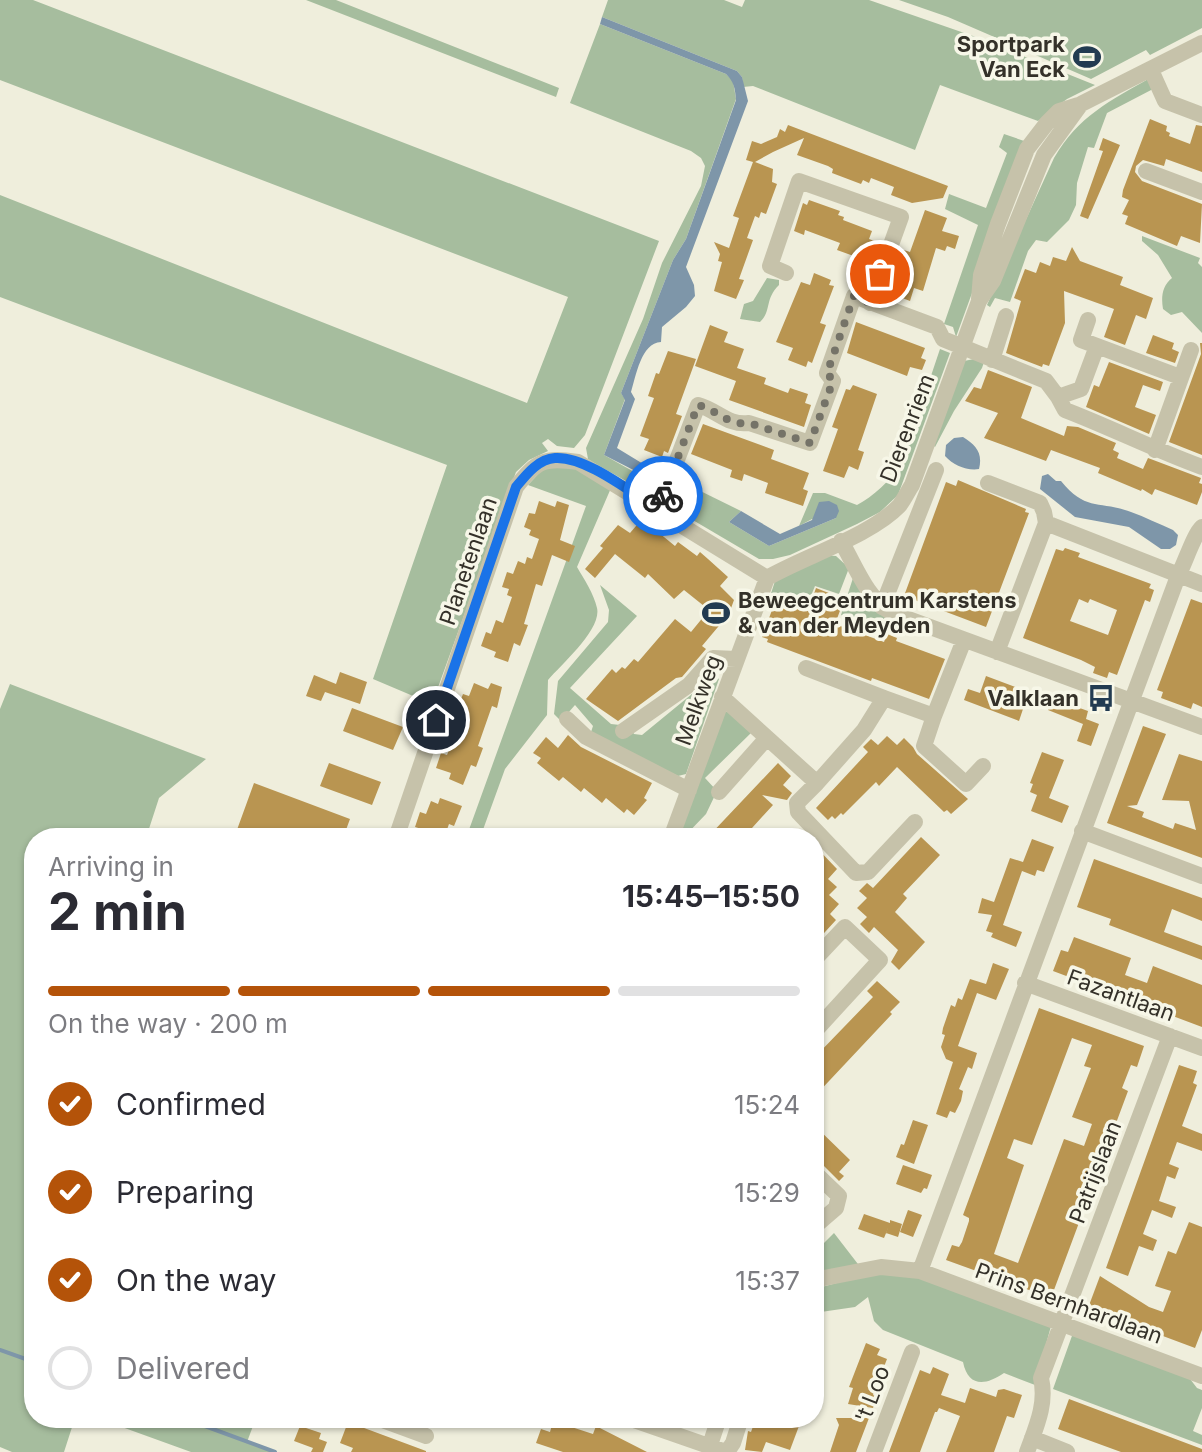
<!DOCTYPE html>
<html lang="en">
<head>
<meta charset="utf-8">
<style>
  body { margin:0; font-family:Inter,sans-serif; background:#f7f7f7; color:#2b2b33; height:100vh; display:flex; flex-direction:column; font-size:30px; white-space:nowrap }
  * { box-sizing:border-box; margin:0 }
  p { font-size:26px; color:#7c7c81 }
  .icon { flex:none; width:44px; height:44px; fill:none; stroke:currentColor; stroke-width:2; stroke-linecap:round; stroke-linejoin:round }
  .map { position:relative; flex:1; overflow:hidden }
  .panel { position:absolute; left:24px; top:828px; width:800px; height:600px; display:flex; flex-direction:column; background:#fff; border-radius:32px; box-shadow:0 2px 6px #0004 }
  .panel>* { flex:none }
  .pin { position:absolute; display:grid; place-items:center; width:68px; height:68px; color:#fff; margin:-34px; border:4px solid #fff; border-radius:50%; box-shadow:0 2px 8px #0007 }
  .courier { position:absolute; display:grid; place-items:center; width:80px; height:80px; margin:-40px; border:6px solid #1a73e8; border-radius:50%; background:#fff; color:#222; box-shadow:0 2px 10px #0007 }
  .head em { font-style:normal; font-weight:700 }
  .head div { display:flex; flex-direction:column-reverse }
  .head { display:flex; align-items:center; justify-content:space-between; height:136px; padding:0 24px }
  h1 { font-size:52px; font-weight:700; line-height:60px }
  .bar { display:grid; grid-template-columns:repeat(4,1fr); gap:12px 8px; align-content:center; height:96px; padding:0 24px }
  .bar i { height:10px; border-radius:6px; background:#e1e1e2 }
  .bar .current { background:#b45309 }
  .bar p { grid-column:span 4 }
  ol { padding:0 24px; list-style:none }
  li { display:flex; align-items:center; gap:24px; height:88px }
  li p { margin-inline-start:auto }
  li .icon { padding:8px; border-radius:50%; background:#b45309; color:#fff; stroke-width:4 }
  li:last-child { color:#7c7c81 }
  li i { width:44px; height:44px; border:4px solid #e1e1e2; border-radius:50% }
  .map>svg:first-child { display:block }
  .green { fill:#a6bd9e }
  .water { fill:#7e96a9 }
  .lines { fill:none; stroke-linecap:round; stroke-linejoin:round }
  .stream { stroke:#7e96a9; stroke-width:4 }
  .building { fill:#b99551; fill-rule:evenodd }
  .minor { stroke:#c6c2aa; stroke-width:16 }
  .done { stroke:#757368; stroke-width:8; stroke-dasharray:0 14.4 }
  .route { stroke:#1a73e8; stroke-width:10 }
  .labels { text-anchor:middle; stroke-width:7; stroke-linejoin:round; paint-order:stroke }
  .poi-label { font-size:22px; font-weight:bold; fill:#343129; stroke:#f7f7e8; text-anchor:end }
  .street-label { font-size:22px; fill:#343129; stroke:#f7f7e8 }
</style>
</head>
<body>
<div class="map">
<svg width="1202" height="1452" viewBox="0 0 1202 1452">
  <rect width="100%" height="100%" fill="#efeedc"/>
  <path class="green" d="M0,0h33l626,241 -74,194 -11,13 -17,-2 -9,-7 -6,4 6,8 -19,9 -13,12 -84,232 -59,-25 74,-214 -447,-168v-102l527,208 41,-106 -568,-217z
    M306,0h30l223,88 -3,9z
    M608,0h116l18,7 3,-7h124l104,36 122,49 -28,14 -29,22 -98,-36 -25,65 -162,-64 -10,1 -1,-10 -5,-6 -135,-54z
    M899,0h303v28l-52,27 -4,-5 -55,29 -143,-62z
    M600,24l126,50 7,7 3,18 -50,140 -13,21 -52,133 4,6 -21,56 57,32 -12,7 -55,-31 -6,-4 -2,-11 57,-129 19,-56 39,-77 4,-20 -4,-8 -10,-7 -121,-48z
    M1150,78l3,11 -46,24 -13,35 -6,-1 -11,36 -1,22 -7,15 -22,22 -11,-2 -8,11 -18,51 -15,-4 -5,9 -3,-2 67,-147c24,-42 56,-57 96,-80z
    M1004,134l23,8 -71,195 -3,-10 -9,-3 34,-99 -33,-16 4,-15 37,14 21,-55 -8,-6z
    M1142,236l58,22 -2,5 4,4v66l-20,-21 -11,3 -8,-6c-2,-12 -1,-23 9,-31l-14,-23 -16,-14z
    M767,278l12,2v5c-15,15 -7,26 -19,37l-20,-3 4,-15 9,-3z
    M940,349l10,4 -52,142 -18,17 -23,12 -67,31 -17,4h-14l-90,-53 7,-27 65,32 -12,11 40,24 67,-28 -24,1 -13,7 14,-33h12l32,12c16,-8 33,-25 44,-40z
    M974,359l10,3 -2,6 -28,43 -19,36 -2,-2 31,-84z
    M557,465l14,1 40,22 -34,79c7,12 17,27 20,41 5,21 -35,56 -49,72l-1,35 -42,54 -25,69h-14l120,-332 -58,-21 13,-14z
    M823,555l13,1 13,12 -10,26 -24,-8 -9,22 -32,-10 -3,9 -4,-1 8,-25z
    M853,578l16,30 21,11 -5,12 -44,-16z
    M600,585l37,31 -67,72 41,36 18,2 5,8 8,1 67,-55 6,-4 4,3 -33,95 -8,2 -88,-41 3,-9 -18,-21 -14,16 -7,-7 4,-33 50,-59 1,-12z
    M10,684l196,75 -47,39 -13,40h-112v580h41l-11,34h-52l-12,-5v-738z
    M725,712h5l22,20 -47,46 12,13 -11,23 -23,24 -5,-3z
    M834,1233l27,35 -47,6v-21z
    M905,1272l146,54 -16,59 -31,-12c-19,13 -36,14 -41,-11l-80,-32 -9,-9 -6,-24 -13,10 -41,6v-24l49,-13z
    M1073,1333l114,42 10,13 5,2v18l-9,23 9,4v10l-149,-56z
    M97,1418h159l-9,24 26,10h-82z"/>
  <path class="water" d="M602,17l135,54 5,6 6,24 -62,166 8,18 1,11 -9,11 -24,20 -1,15c-20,1 -25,34 -30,50l4,7 -18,49 41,25 -5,7 -49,-25 21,-55 -4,-7 52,-133 13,-21 50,-139c-1,-12 -2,-18 -10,-26l-126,-50z
    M963,437c13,8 20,16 16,32 -12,2 -26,-4 -34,-13l1,-11 8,-7z
    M1048,474l8,7h5c25,31 38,19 70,31 14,5 28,12 42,18l5,5 -2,10 -6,4h-9l-32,-22 -54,-10 -35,-28 2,-13z
    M829,501l8,4 2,6 -3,7 -67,28 -40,-24 12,-11 39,23 32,-14 7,-18z"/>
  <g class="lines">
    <path class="stream" d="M0,1350l34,12
      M183,1418l92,34"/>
  </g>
  <path class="building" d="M1150,119l17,7 -1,5 4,2 -1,3 21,8 6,-19 6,1v46l-36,-13 -2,7 -21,-6 -7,6 -1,6 7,9 60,23 -2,39 -19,-7 -4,10 -52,-22 3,-8 -6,-2 7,-14 -7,-3 1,-7z
    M788,125l160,61 -5,12 -31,5 -21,-8 3,-8 -23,-9 -2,5 -6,-3 -2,4 -29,-11 1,-4 -5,-3 -31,-11 7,-17 -31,14 -18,10 18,7 -1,13 5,2 -11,30 -5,-2 -2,6 -4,-2 -8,22 6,2 -14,39 5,1 -8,19 -22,-8 8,-29 -4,-1 2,-7 -6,-12 15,6 10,-30 -6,-2 20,-54 -7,-2 6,-19 9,3 16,-7 3,-8 5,3z
    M1103,138l17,7 -32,74 -8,-3 23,-65 -4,-1z
    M809,200l31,11 -2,4 6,2 -1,3 29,11 -3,8 11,4 -7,20 -36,-13 3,-7 -35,-13 -1,5 -10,-4 9,-28 4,2z
    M925,210l22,8 -5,13 17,5 -4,13 -8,-3 -2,5 -9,-3 -13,43 -9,-3 -4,13 -18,-7 2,-5 -4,-2 14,-37 6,2z
    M1072,247l8,14 43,16 -3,8 33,13 -7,21 -10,-4 -11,30 -21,-8 10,-28 -50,-18 1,32 -16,43 -6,-2 -1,3 -36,-14 15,-52 -7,-3 11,-29 11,4 4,-11 10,4 3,-9 13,4z
    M814,273l17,7 -2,5 5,1 -14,37 6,2 -14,38 -4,-2 -2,6 -18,-7 5,-12 -17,-6 25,-60 9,3z
    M856,322l69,26 -4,10 5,2 -4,10 -12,-3 -3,9 -60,-23z
    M710,325l18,7 -4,10 20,7 -7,19 29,10 -2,6 24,9 2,-5 18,6 -3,9 6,2 -7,22 -75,-27 7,-19 -41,-15z
    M1153,335l21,8 -2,6 7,3 -4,11 -29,-10z
    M1200,343h2v112l-33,-13 32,-88z
    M668,351l28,8 -20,55 6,2 -14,37 -4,-2 -2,6 -18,-7 5,-11 -9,-3 14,-38 -6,-2 8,-23 3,1z
    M1109,362l54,20 -3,9 -17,-6 -8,22 21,8 -7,19 -63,-27 8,-22 5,2z
    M988,370l44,17 -11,31 43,18 3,-10 11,1 38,16 -3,7 6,3 -2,5 26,11 5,-11 53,20 -2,5 3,1v8l-5,13 -42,-16 -3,6 -10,-6 -1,2 -43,-18 2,-5 -49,-18 -5,11 -62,-23 14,-25 -33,-12 9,-14 7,2z
    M853,385l24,9 -19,56 6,2 -6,18 -9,-4 -5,12 -21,-7 15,-42 -6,-2 14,-38 4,1z
    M703,424l71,26 -3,9 38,14 -6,16 5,2 -5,15 -38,-13 3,-10 -24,-9 -2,7 -12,-4 2,-7 -41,-16z
    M958,480l68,29 -1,3 4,1 -43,114 -82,-31 42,-114 10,4z
    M539,501l16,6 2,-6 12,4 -9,35 15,6 -6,16 -17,-7 -10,31 -6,-2 -12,40 4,1 -8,21 -6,-3 -6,19 -14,-5 2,-5 -15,-6 5,-14 5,2 5,-14 7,3 9,-26 -5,-2 2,-6 -7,-2 5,-15 6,2 5,-13 7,3 2,-7 5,2 7,-20 -10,-4 2,-5 -7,-3 5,-14 6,1z
    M642,519l33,27 3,-4 19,14 3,-4 8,7 20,18 -8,9 14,14 -8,22 -3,-1 -21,25 4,3 -24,28 -6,1 -58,43 -32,-22 26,-30 4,4 6,-6 3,2 9,-10 4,3 37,-43 16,13 18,-22 -25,-20 -10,9 -26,-25 -3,4 -30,-24 -20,24 -10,-9 18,-21 -3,-2 18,-21 12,8z
    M1065,548l15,5 -2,4 73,27 -2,4 5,2 -4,12 -5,-2 -28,75 -8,-3 -2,6 -14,-5 2,-6 -14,-7 -58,-22 33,-89 7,2zM1079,599l9,4 2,-4 27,11 -9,25 -38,-14z
    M816,588l23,9 -4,9 6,2 -6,16 49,18 3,-8 10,4 -1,3 49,18 -16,40 -57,-21 -1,3 -104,-39 1,-3 -6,-2 13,-35 6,2 1,-3 26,10z
    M1191,599l11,4v104l-9,-4 -2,6 -30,-11 2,-6 -6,-2z
    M340,672l27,10 -7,22 -35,-12 -4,9 -15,-5 8,-21 22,9z
    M986,676l32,12 -6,17 11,4 -4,12 -55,-21 4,-11 12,4z
    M474,683l14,6 3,-6 11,4 -5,21 -5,-2 -14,40 5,2 -7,19 -5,-2 -8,20 -14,-6 2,-6 -15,-5 5,-15 6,2 5,-13 6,3 10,-26 -6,-2 2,-5 -7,-3 6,-15 6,2z
    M1053,695l22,8 -1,3 14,5 -2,8 13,5 -8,22 -14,-5 6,-17 -35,-14z
    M352,708l51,19 -10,23 -50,-19z
    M1143,726l23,8 -29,71 -10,1 17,6 -2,5 31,12 2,-6 21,7 -7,-29 -27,-1 17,-46 23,7v97l-95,-35z
    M568,735l13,12 71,36 -8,15 3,2 -13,15 -7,-6 -3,4 -18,-15 -4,5 -18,-15 -3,4 -18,-15 -4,4 -22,-18 4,-5 -8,-5 13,-16 12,11z
    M887,736l10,9 7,-7 9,9 4,7 51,45 -17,15 -4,-4 -3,2 -47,-45 -18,19 -3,-4 -33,33 -2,-2 -6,6 -3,-3 -4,4 -12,-12 52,-56 -5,-5 8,-8 7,6z
    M1042,752l22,8 -15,38 20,8 -7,17 -31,-12 6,-16 -7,-3 3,-8 -3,-1z
    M329,763l52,19 -9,23 -52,-19z
    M778,763l13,13 -8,9 9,8 -5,7 -25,-5 11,10 -21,23 11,10h-56z
    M254,783l96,36 -7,19h-109z
    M440,798l22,8 -8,20 -5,-2 -5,14h-22l3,-8 -10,-3 5,-15 6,2 5,-13 7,3z
    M921,837l19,18 -37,39 4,4 -12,14 30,30 -26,28 -8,-8 7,-12 -24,-23 -5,6 -9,-9 7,-7 -10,-9 10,-10 -8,-7 8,-8 6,5z
    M1032,839l22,8 -10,25 -7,-2 -2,6 -13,-5 -19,54 19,7 -6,15 -25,-10 2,-4 -7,-2 6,-16 -14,-2 4,-15 12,4 16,-44 13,4z
    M814,845l23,24 -9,10 9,8 -8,8 10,9 -9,10 6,6 -22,24z
    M1094,859l108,39v23l-30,-12 -8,23 38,14v14l-93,-35 2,-6 -34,-12z
    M1074,937l57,21 -6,17 22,8 6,-17 49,19v42l-149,-56 8,-21 7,2z
    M993,963l16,6 -13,31 -19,-7 -19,53 19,7 -5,16 -4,-2 -9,22 4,2 -2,10 -6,12 -5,-2 -3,7 -11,-4 17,-52 -7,-3 -5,-12 4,-12 -3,-1 1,-6 8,-23 4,2 3,-9 4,2 8,-21 16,5z
    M877,981l23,21 -10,10 2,2 -78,83v-39l59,-61 -6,-6z
    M1039,1008l105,38 -7,21 -6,-2 -9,23 6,3 -77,207 -105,-38 6,-15 7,2 3,-5 7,-21v-3l-6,-3zM1072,1038l20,7 -8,21 7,2 -19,49 20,7 -8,22 -20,-7 -46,124 -24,-9 30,-89 -17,-7 7,-19 18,6z
    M1179,1065l18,6 -4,12 4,2 -15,41 20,8v17l-25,-9 -8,22 10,4 -4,11 -8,-3 -8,25 17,6 -4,11 -20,-8 -9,24 14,6 -4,11 -14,-5 -11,30 -22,-8z
    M913,1120l15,5 -14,39 -18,-7 5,-13 3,1z
    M814,1125l36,35 -11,12 5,4 -5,5 -17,-17 -8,-3z
    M903,1165l29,10 -5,14 -3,-1 -3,5 -25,-9z
    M908,1210l14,5 -9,22 -13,-5z
    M864,1214l26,9v-3l12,4 -4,13 -12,-4 3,-7 -5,12 -26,-9z
    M1189,1222l13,5v103l-7,18 -107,-40 12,-32 49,31 14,5 8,-21 -16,-5 13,-35 8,3z
    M866,1343l14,6 -3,6 10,4 -14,36 4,2 -4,11 -25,-4 5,-16 -4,-1z
    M933,1367l16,7 -8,21 24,8 5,-15 26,9 2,-7 6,-1 18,6 -8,23 -7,-2 -13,36h-48l14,-36 -21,-8 -2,4h-2l-15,40h-31l31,-82 10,4z
    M1069,1399l133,50v3h-81l-63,-23z
    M756,1418h46l-12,32 -24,-8 -4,10 -17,-2 3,-19 3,1z
    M836,1418h33l-13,34h-26l9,-27z
    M553,1421l40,13 3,-8 51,26h-84l-27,-9 5,-14 9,3z
    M348,1422l78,29v1h-75l2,-4 -13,-5z
    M300,1426l21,7 -2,6 8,3 -4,10h-12l2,-4 -19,-7z"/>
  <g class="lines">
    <path class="minor" d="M1151,70l14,31 37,14
      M1146,171l56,21
      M786,273l-16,-7 29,-85 102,36 -31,86
      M979,299l2,-24 17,-51 29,-75 20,-26 12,-12 22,-7 121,-61
      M1097,346l83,31
      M992,360l14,-44
      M1058,397l7,13c47,18 90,40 137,57
      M1155,450l36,-100
      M988,483l52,20 4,9 2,11 -49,129
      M655,507l9,-13 34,-89c19,5 30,21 51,18l61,20 23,-62 -6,-8 27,-77 83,31 6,12 103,42 12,16 23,-8 16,-43 -16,-6 7,-20
      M1046,523l156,61
      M841,541c14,24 26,58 51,72l310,114
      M767,578c38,-22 103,-42 132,-72 5,-6 9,-15 13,-21l67,-184 14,-20 51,-126 37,-51
      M882,607l54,-137
      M806,668l78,30
      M722,697l95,86 47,-53 20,-32 50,18 -10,30 42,38 17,-18
      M934,716l30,-76
      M567,719l19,18 103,53
      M623,731l66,-46 24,-27 23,1
      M817,783l-20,20 1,9 58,61 12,-1 47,-50
      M719,792l47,-53
      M1082,831l120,45
      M396,838l120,-351c21,-27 29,-30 62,-25l189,116
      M671,838l96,-260
      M814,960l31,-33 35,33 -66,72
      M1025,983l177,65
      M814,1172l25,24 -3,12 -22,19
      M920,1271l258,-695c7,-13 16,-42 24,-49
      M814,1280l67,-13 39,4 282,105
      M377,1418l49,18
      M628,1418l98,34
      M1032,1438l35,14
      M710,1445l9,-27
      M727,1452l6,-9 8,-25
      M874,1452l38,-100
      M1027,1452c9,-25 20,-48 14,-74l129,-342"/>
  </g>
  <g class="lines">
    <path class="done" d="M663,496l35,-91c19,5 30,21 51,18l61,20 23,-62 -6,-8 27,-77 16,7 10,-29"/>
    <path class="route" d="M436,720l80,-233c10,-12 22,-28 39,-29 30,-2 74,33 100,49l8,-11"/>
  </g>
  <defs>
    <g id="stadium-bare" transform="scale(2.16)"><path d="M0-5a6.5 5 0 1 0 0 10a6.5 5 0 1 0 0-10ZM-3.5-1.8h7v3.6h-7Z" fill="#223b51" stroke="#f7f7e8" stroke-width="2.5" paint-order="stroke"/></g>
    <g id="bus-bare" transform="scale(2.16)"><path d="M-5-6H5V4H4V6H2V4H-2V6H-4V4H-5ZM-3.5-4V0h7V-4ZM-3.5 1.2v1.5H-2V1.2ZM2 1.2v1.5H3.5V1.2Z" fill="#223b51" stroke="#f7f7e8" stroke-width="2.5" paint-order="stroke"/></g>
  </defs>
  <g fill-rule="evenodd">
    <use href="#stadium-bare" x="1087" y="57"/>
    <use href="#stadium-bare" x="716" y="613"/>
    <use href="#bus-bare" x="1101" y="698"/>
  </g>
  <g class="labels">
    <g class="poi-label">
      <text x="1065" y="52">Sportpark<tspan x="1065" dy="25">Van Eck</tspan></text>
      <text x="738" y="608" text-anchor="start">Beweegcentrum Karstens<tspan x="738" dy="25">&amp; van der Meyden</tspan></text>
      <text x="1079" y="706">Valklaan</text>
    </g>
    <g class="street-label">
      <text transform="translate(907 428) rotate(-69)" y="8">Dierenriem</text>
      <text transform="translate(468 561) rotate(-71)" y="8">Planetenlaan</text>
      <text transform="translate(698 700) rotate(-70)" y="8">Melkweg</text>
      <text transform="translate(1121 995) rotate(20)" y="8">Fazantlaan</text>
      <text transform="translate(1095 1172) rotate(-69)" y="8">Patrijslaan</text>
      <text transform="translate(1069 1303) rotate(20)" y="8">Prins Bernhardlaan</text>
      <text transform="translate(872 1394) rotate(-69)" y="8">'t Loo</text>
    </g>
  </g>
</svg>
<div class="pin" style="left:880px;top:274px;background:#ea580c"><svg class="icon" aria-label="bag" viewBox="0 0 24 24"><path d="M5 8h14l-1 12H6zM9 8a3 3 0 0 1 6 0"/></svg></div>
<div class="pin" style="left:436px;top:720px;background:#1f2937"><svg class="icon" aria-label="home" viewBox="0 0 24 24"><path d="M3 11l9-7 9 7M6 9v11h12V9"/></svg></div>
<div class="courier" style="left:663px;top:496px"><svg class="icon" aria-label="bike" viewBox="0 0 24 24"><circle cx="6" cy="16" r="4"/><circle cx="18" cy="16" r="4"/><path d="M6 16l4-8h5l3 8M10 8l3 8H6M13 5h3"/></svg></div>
<section class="panel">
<div class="head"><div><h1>2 min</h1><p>Arriving in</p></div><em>15:45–15:50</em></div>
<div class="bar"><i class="current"></i><i class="current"></i><i class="current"></i><i></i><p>On the way · 200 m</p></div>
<ol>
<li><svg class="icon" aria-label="check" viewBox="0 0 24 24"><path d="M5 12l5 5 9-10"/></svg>Confirmed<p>15:24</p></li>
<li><svg class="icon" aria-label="check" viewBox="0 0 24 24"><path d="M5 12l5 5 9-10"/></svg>Preparing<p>15:29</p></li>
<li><svg class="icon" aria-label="check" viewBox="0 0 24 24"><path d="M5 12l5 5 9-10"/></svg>On the way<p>15:37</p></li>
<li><i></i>Delivered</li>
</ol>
</section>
</div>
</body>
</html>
